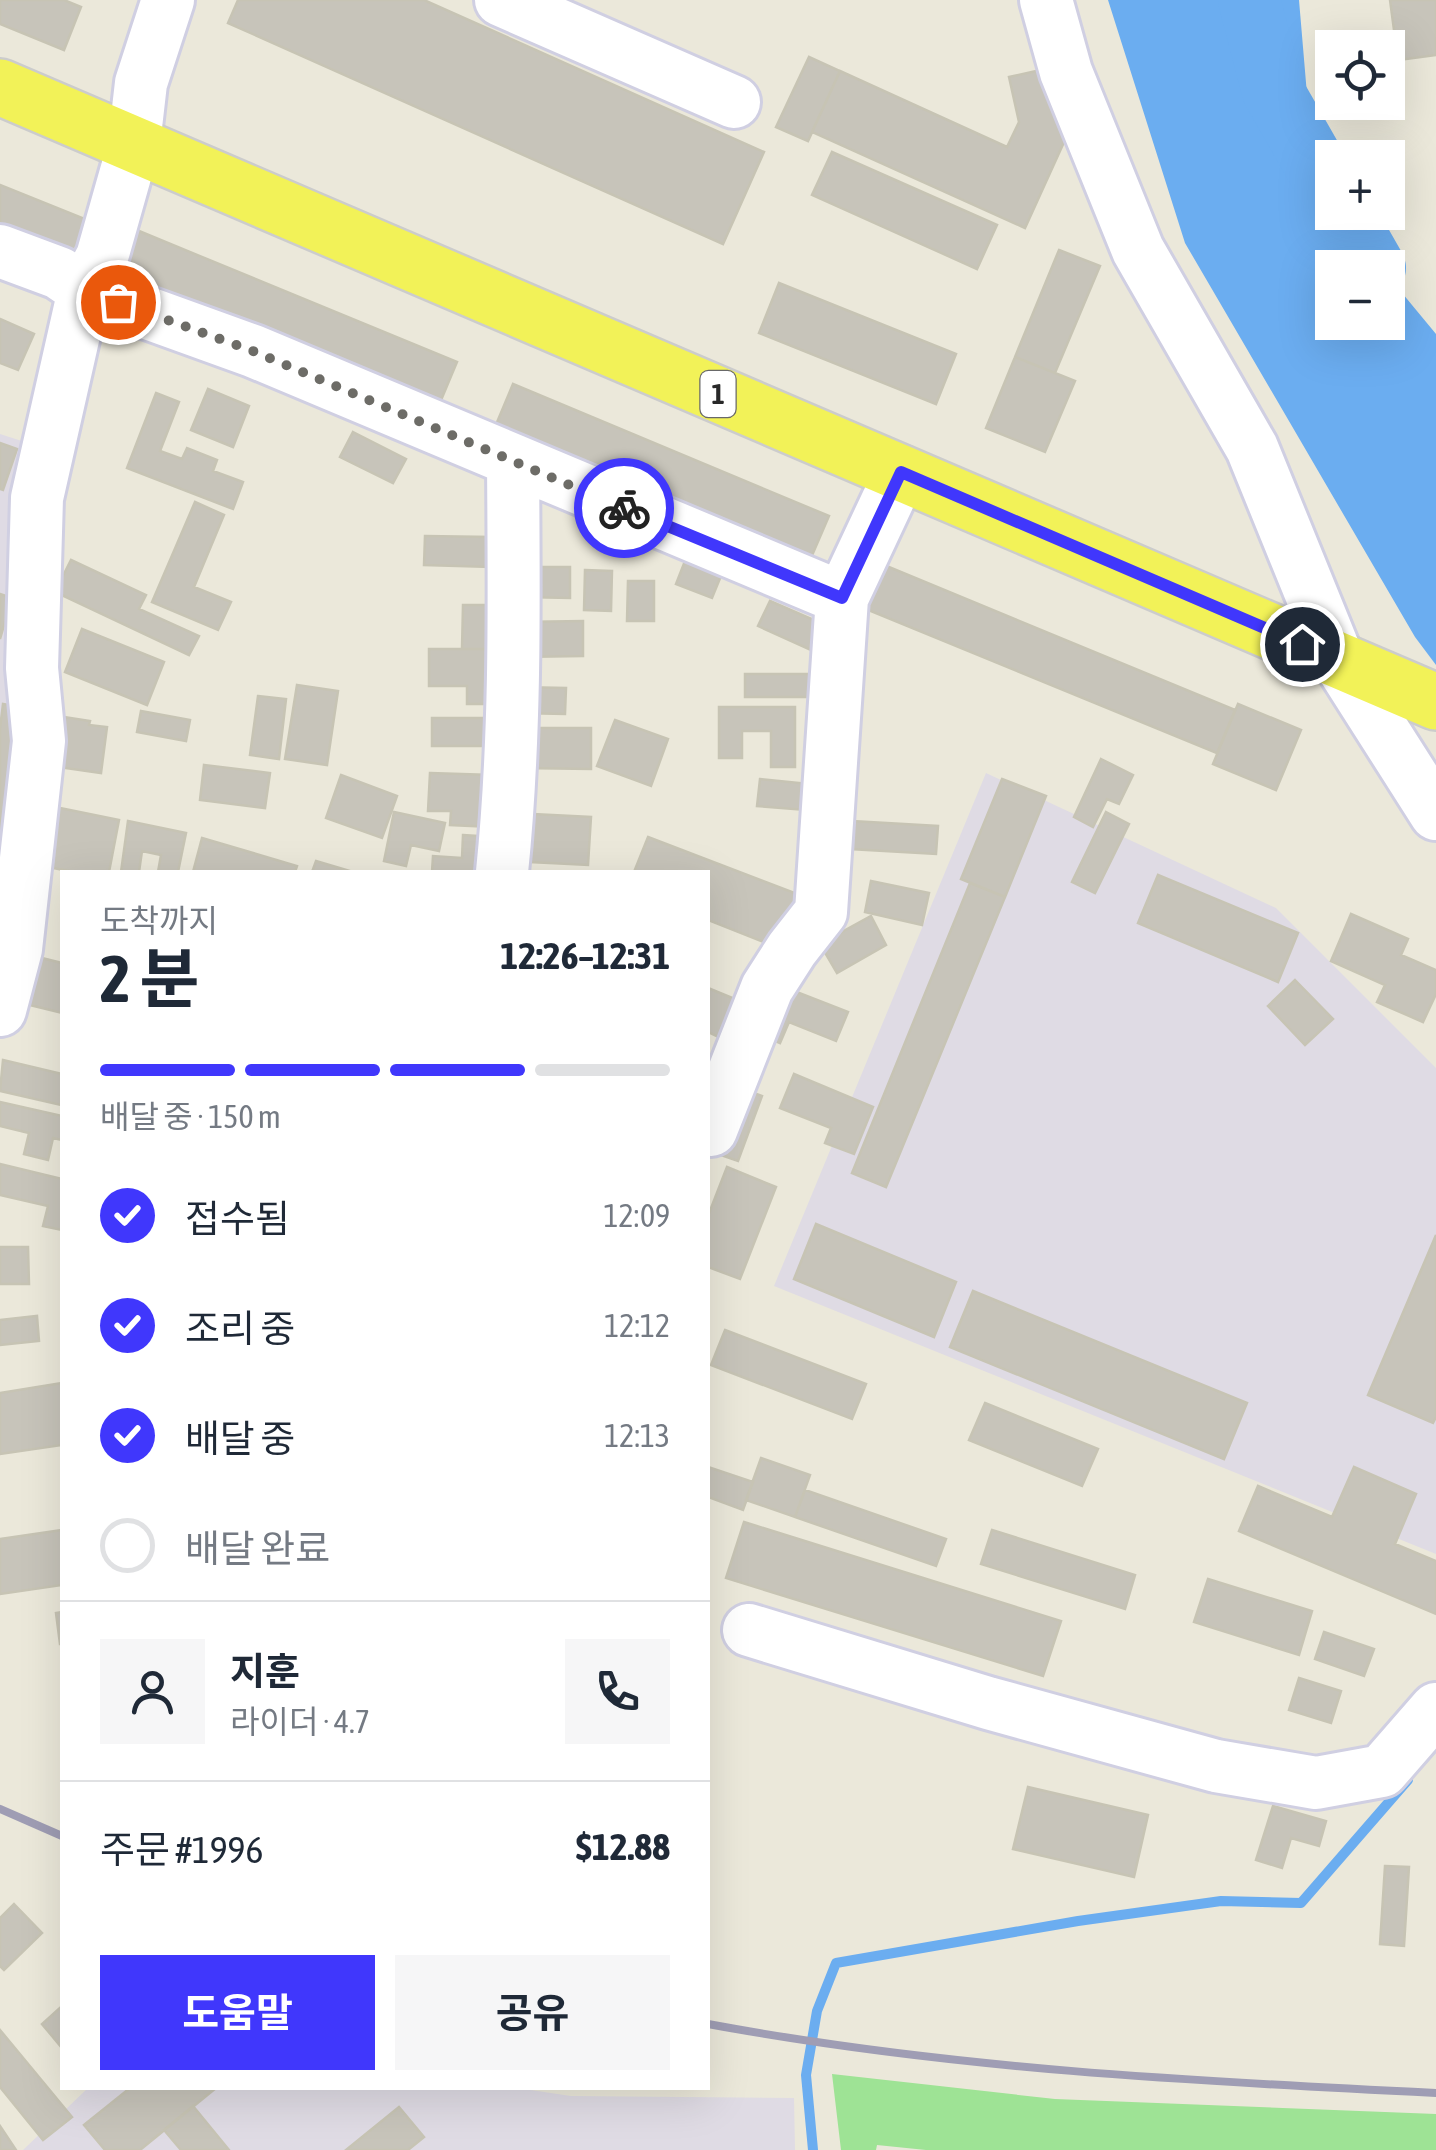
<!DOCTYPE html>
<html lang="ko">
<head>
<meta charset="utf-8">
<style>
  body { margin:0; font-family:"Asap Condensed","Noto Sans KR",sans-serif; background:#f6f6f7; color:#1f2937; height:100vh; display:flex; flex-direction:column; font-size:38px; white-space:nowrap }
  * { box-sizing:border-box; margin:0 }
  p { font-size:32px; color:#747a83 }
  .icon { flex:none; width:55px; height:55px; fill:none; stroke:currentColor; stroke-width:2; stroke-linecap:round; stroke-linejoin:round }
  .map { position:relative; flex:1; overflow:hidden }
  .side { position:absolute; left:60px; top:870px; width:650px; height:1220px; display:flex; flex-direction:column; background:#fff; border-radius:0px; box-shadow:0 10px 40px #0002 }
  .side>* { flex:none }
  .controls { position:absolute; left:1315px; top:30px; display:grid; gap:20px }
  .controls a { display:grid; place-items:center; width:90px; height:90px; border-radius:0px; background:#fff; box-shadow:0 10px 40px #0002; font-size:50px }
  .pin { position:absolute; display:grid; place-items:center; width:85px; height:85px; color:#fff; margin:-42px; border:5px solid #fff; border-radius:50%; box-shadow:0 2px 10px #0007 }
  .courier { position:absolute; display:grid; place-items:center; width:100px; height:100px; margin:-50px; border:8px solid #4037fc; border-radius:50%; background:#fff; color:#222; box-shadow:0 2px 12px #0007 }
  .headline em { font-style:normal; font-weight:700 }
  .headline div { display:flex; flex-direction:column-reverse }
  .headline { display:flex; align-items:center; justify-content:space-between; height:170px; padding:0 40px }
  h1 { font-size:65px; font-weight:700; line-height:75px }
  .bar { display:grid; grid-template-columns:repeat(4,1fr); gap:15px 10px; align-content:center; height:120px; padding:0 40px }
  .bar i { height:12px; border-radius:8px; background:#e0e1e3 }
  .bar .current { background:#4037fc }
  .bar p { grid-column:span 4 }
  .line { display:flex; align-items:center; gap:25px; padding:0 40px; border-top:2px solid #e0e1e3 }
  .line div { flex:1 }
  .round { display:grid; place-items:center; flex:none; width:105px; height:105px; border-radius:0px; background:#f6f6f7 }
  ol { padding:0 40px; list-style:none }
  li { display:flex; align-items:center; gap:30px; height:110px }
  li p { margin-inline-start:auto }
  li .icon { padding:10px; border-radius:50%; background:#4037fc; color:#fff; stroke-width:4 }
  li:last-child { color:#747a83 }
  li i { width:55px; height:55px; border:5px solid #e0e1e3; border-radius:50% }
  .button { display:flex; gap:20px; margin-top:auto; padding:20px 40px }
  .button a { flex:1; height:115px; border-radius:0px; background:#4037fc; color:#fff; font-size:40px; font-weight:700; line-height:115px; text-align:center }
  .button a+a { background:#f6f6f7; color:#1f2937 }
  .map>svg:first-child { display:block }
  .industrial { fill:#dfdbe4 }
  .green { fill:#9ee395 }
  .water { fill:#6badf0 }
  .lines { fill:none; stroke-linecap:round; stroke-linejoin:round }
  .stream { stroke:#6badf0; stroke-width:10 }
  .river { stroke:#6badf0; stroke-width:62 }
  .building { fill:#c7c4ba; stroke:#c7c4b4; stroke-width:2.5 }
  .minor-casing { stroke:#d0cfe2; stroke-width:58 }
  .major-casing { stroke:#ccc; stroke-width:60 }
  .minor { stroke:#fff; stroke-width:52 }
  .major { stroke:#f2f258; stroke-width:55 }
  .rail { stroke:#9f9db4; stroke-width:8 }
  .done { stroke:#6d6c67; stroke-width:10; stroke-dasharray:0 18 }
  .route { stroke:#4037fc; stroke-width:12 }
  .labels { text-anchor:middle; stroke-width:10; stroke-linejoin:round; paint-order:stroke }
  .shield { fill:#fff; stroke:#696969; stroke-width:2.5 }
  .shield-label { font-size:28px; font-weight:bold; fill:#292929 }
</style>
</head>
<body>
<div class="map">
<svg width="1436" height="2150" viewBox="0 0 1436 2150">
  <rect width="100%" height="100%" fill="#ebe8da"/>
  <path class="industrial" d="M0,434l28,9 -28,523z
    M986,773l290,135 160,160v486l-662,-268z
    M88,2088h429l54,8 223,2 1,52h-772z"/>
  <path class="green" d="M832,2074l223,25 381,15v36h-510l-49,-5 -1,5h-35z"/>
  <path class="water" d="M1108,0h191l16,189 65,78 -48,1v54h56v-46l48,58v331l-21,-28 -230,-394z"/>
  <g class="lines">
    <path class="stream" d="M813,2150l-7,-75 11,-64 19,-48 242,-42 143,-20 80,2 107,-123"/>
    <path class="river" d="M1249,0l24,91 59,103
      M1343,212l32,56"/>
  </g>
  <path class="building" d="M0,0h64l17,7 -17,43 -64,-26z
    M238,0h186l340,152 -41,92 -495,-221z
    M1390,0h46v55l-38,5z
    M809,57l31,14 -32,70 -32,-14z
    M1054,67l15,64 -44,97 -213,-96 28,-61 167,76 12,-25 -10,-45z
    M832,152l165,73 -20,44 -165,-74z
    M0,185l87,35 -16,38 -71,-29z
    M139,231l318,131 -21,50 -318,-131z
    M1059,250l41,16 -45,107 -40,-16z
    M779,283l177,71 -20,50 -177,-71z
    M0,319l34,15 -16,36 -18,-7z
    M1015,357l60,24 -30,71 -59,-24z
    M513,384l316,132 -19,44 -315,-133z
    M208,389l41,17 -16,41 -42,-17z
    M156,393l23,9 -19,49 22,8 5,-11 30,12 -4,11 30,11 -10,27 -106,-41z
    M353,432l53,27 -13,24 -53,-26z
    M0,443l17,6 -14,41 -3,-1z
    M195,502l29,13 -30,72 37,15 -13,28 -66,-28z
    M425,536l67,1 -1,30 -67,-2z
    M687,556l36,15 -11,27 -36,-14z
    M71,560l75,35 -7,14 60,27 -10,19 -134,-63z
    M884,565l351,145 -18,43 -351,-144z
    M524,567h46v31l-47,-1z
    M585,570l27,1 -1,40 -27,-1z
    M628,581h26v40h-27z
    M0,594l12,4 -12,41z
    M770,601l62,27 -12,26 -62,-28z
    M463,605h32v44h-33z
    M583,621v35l-63,1 -1,-35z
    M82,629l82,33 -17,43 -82,-33z
    M429,649h66v55h-28v-18h-38z
    M745,674h77l-1,23h-76z
    M297,685l41,6 -11,74 -42,-6z
    M518,687l48,1 -1,26 -47,-1z
    M258,696l28,3 -7,60 -29,-4z
    M3,704l26,4 -29,179v-159z
    M1238,704l63,26 -25,60 -63,-26z
    M719,707h76v60h-24v-36h-29v27h-23z
    M141,711l49,9 -4,21 -49,-9z
    M51,715l39,6 -1,4 18,2 -6,46 -43,-6z
    M432,718h61v28h-61z
    M615,720l53,19 -17,47 -54,-20z
    M520,728h71v41l-71,-1z
    M1101,759l32,16 -14,29 -12,-5 -14,28 -19,-10z
    M204,765l66,8 -5,35 -65,-8z
    M430,773l62,2 -1,52 -41,-2 1,-14h-23z
    M341,775l56,21 -15,42 -56,-20z
    M760,779l60,6 -2,26 -61,-5z
    M1002,779l44,17 -41,101 -44,-18z
    M60,808l59,12 -10,52h-35l-26,-5z
    M394,812l51,11 -6,28 -28,-6 -5,21 -22,-5z
    M1106,812l23,12 -34,69 -23,-11z
    M513,813l78,4 -3,48 -78,-4z
    M128,821l58,12 -8,39h-20l3,-17 -19,-4 -3,21h-18z
    M852,821l86,5 -2,28 -86,-5z
    M463,835l30,2 -2,35h-59l1,-16 29,2z
    M648,837l157,60 -21,53 -76,-30v-48h-74z
    M202,838l95,28 -2,6h-102z
    M316,861l37,11h-41z
    M1158,875l140,58 -20,49 -140,-59z
    M871,881l58,12 -7,32 -57,-13z
    M970,883l35,14 -119,290 -34,-14z
    M1351,914l57,25 -7,16 35,15v24l-13,28 -46,-20 8,-17 -54,-24z
    M871,916l15,29 -49,28 -17,-29z
    M42,958l20,5v50l-32,-8z
    M1295,980l38,39 -28,26 -37,-39z
    M776,984l72,28 -12,29 -47,-19 -9,21 -24,-10z
    M708,988l34,14 -17,38 -17,-8z
    M3,1060l59,14 -1,31 -61,-14z
    M794,1074l79,33 -19,47 -29,-11 6,-15 -51,-20z
    M735,1086l27,10 -24,65 -26,-9z
    M0,1102l62,14v24l-9,-2 -5,22 -24,-6 5,-21 -29,-7z
    M0,1164l62,15v51l-19,-4 5,-20 -48,-11z
    M727,1167l49,20 -36,92 -32,-12v-51z
    M816,1224l140,58 -22,55 -140,-58z
    M1436,1235v182l-3,6 -65,-28z
    M0,1247h28l1,37h-29z
    M973,1291l274,112 -23,56 -274,-112z
    M37,1316l2,25 -39,4v-25z
    M725,1330l141,54 -14,35 -141,-54z
    M62,1383v62l-62,9v-61z
    M985,1403l113,46 -16,37 -113,-46z
    M761,1458l49,17 -15,42 -49,-17z
    M708,1467l45,15 -10,28 -35,-13z
    M1354,1467l62,27 -21,50 41,17v53l-197,-83 19,-45 74,31z
    M805,1490l141,49 -10,27 -141,-49z
    M744,1522l317,99 -18,55 -317,-98z
    M62,1530v55l-62,9v-55z
    M992,1530l143,45 -10,34 -144,-45z
    M1208,1579l104,32 -13,44 -105,-33z
    M62,1612v32h-2l-4,-31z
    M1324,1632l50,17 -10,27 -49,-17z
    M1299,1678l42,13 -10,32 -42,-13z
    M1028,1787l120,28 -14,62 -121,-28z
    M1273,1806l53,15 -7,25 -28,-8 -9,30 -26,-8z
    M1385,1866l24,1 -5,79 -24,-2z
    M14,1904l28,29 -38,37 -4,-4v-48z
    M62,2006v42l-20,-24z
    M0,2030l72,87 -29,23 -43,-53z
    M130,2088h86l-76,62h-35l-21,-25z
    M193,2106l36,44h-48l-17,-20z
    M399,2107l25,30 -16,13h-62z
    M0,2126l16,24h-16z"/>
  <g class="lines">
    <g class="minor-casing">
      <path id="minor" d="M501,0l233,102
        M1046,0l20,72 72,178 114,198 86,212 98,154
        M0,251l59,22 25,17 169,61 589,247
        M502,872c14,-135 12,-274 11,-410
        M0,1010l16,-61 23,-208 -7,-73 5,-170 47,-208 18,-33 32,-113 7,-61 27,-83
        M711,1130l56,-142 25,-39 29,-37 21,-314 59,-126
        M749,1630l239,73 228,63 100,17 66,-12 54,-62"/>
    </g>
    <g class="major-casing">
      <path id="major" d="M0,87l1436,615"/>
    </g>
    <use href="#minor" class="minor"/>
    <use href="#major" class="major"/>
    <path class="rail" d="M0,1809l62,27
      M708,2024c243,45 482,57 728,69"/>
  </g>
  <g class="lines">
    <path class="done" d="M118,302l135,49 371,157"/>
    <path class="route" d="M624,508l218,90 59,-126 401,172"/>
  </g>
  <g class="labels">
    <rect class="shield" x="700.5" y="371" width="35" height="46" rx="8"/>
    <g class="shield-label">
      <text x="718" y="404">1</text>
    </g>
  </g>
</svg>
<div class="controls">
<a><svg class="icon" aria-label="locate" viewBox="0 0 24 24"><circle cx="12" cy="12" r="6"/><path d="M12 2v4M12 18v4M2 12h4M18 12h4"/></svg></a>
<a>+</a>
<a>−</a>
</div>
<div class="pin" style="left:118px;top:302px;background:#ea580c"><svg class="icon" aria-label="bag" viewBox="0 0 24 24"><path d="M5 8h14l-1 12H6zM9 8a3 3 0 0 1 6 0"/></svg></div>
<div class="pin" style="left:1302px;top:644px;background:#1f2937"><svg class="icon" aria-label="home" viewBox="0 0 24 24"><path d="M3 11l9-7 9 7M6 9v11h12V9"/></svg></div>
<div class="courier" style="left:624px;top:508px"><svg class="icon" aria-label="bike" viewBox="0 0 24 24"><circle cx="6" cy="16" r="4"/><circle cx="18" cy="16" r="4"/><path d="M6 16l4-8h5l3 8M10 8l3 8H6M13 5h3"/></svg></div>
<section class="side">
<div class="headline"><div><h1>2 분</h1><p>도착까지</p></div><em>12:26–12:31</em></div>
<div class="bar"><i class="current"></i><i class="current"></i><i class="current"></i><i></i><p>배달 중 · 150 m</p></div>
<ol>
<li><svg class="icon" aria-label="check" viewBox="0 0 24 24"><path d="M5 12l5 5 9-10"/></svg>접수됨<p>12:09</p></li>
<li><svg class="icon" aria-label="check" viewBox="0 0 24 24"><path d="M5 12l5 5 9-10"/></svg>조리 중<p>12:12</p></li>
<li><svg class="icon" aria-label="check" viewBox="0 0 24 24"><path d="M5 12l5 5 9-10"/></svg>배달 중<p>12:13</p></li>
<li><i></i>배달 완료</li>
</ol>
<div class="line" style="height:180px"><a class="round"><svg class="icon" aria-label="person" viewBox="0 0 24 24"><circle cx="12" cy="8" r="4"/><path d="M4 21q1-7 8-7t8 7"/></svg></a><div><b>지훈</b><p>라이더 · 4.7</p></div><a class="round"><svg class="icon" aria-label="phone" viewBox="0 0 24 24"><path d="M5 4h4l2 5-3 2q2 4 5 5l2-3 5 2v4C11 20 4 13 5 4z"/></svg></a></div>
<div class="line" style="height:130px"><div>주문 #1996</div><b>$12.88</b></div>
<div class="button"><a>도움말</a><a>공유</a></div>
</section>
</div>
</body>
</html>
